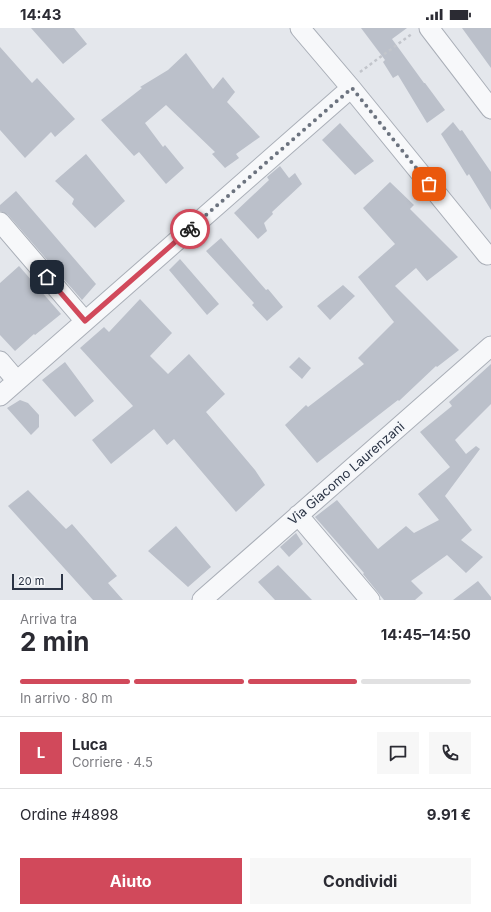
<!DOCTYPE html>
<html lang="it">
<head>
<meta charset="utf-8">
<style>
  body { margin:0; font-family:Inter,sans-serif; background:#f7f7f7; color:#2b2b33; height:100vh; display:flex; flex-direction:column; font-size:15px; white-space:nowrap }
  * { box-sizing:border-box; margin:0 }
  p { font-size:13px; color:#7c7c81 }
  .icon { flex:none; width:22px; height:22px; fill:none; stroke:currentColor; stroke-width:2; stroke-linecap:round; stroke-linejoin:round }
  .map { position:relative; height:572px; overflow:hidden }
  .drawer { display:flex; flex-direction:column; background:#fff; flex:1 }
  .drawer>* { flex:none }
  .scale { position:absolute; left:12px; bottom:10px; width:51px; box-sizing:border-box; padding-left:4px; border:2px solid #2b3445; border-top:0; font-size:11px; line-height:14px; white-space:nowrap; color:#2b3445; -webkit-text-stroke:3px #f4f6f9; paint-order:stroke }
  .pin { position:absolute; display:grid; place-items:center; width:34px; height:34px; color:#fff; margin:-17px; border-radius:8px; box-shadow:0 2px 6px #0006 }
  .courier { position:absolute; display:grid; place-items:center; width:40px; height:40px; margin:-20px; border:3px solid #d1495b; border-radius:50%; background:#fff; color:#222; box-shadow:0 1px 5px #0007 }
  .overview em { font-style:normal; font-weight:700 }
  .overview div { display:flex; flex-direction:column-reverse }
  .overview { display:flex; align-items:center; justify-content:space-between; height:68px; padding:0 20px }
  h1 { font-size:26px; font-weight:700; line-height:30px }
  .bar { display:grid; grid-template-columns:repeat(4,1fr); gap:6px 4px; align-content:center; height:48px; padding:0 20px }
  .bar i { height:5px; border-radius:3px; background:#e1e1e2 }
  .bar .selected { background:#d1495b }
  .bar p { grid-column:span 4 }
  .line { display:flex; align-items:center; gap:10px; padding:0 20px; border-top:1px solid #e1e1e2 }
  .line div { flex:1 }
  .round { display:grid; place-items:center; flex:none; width:42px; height:42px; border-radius:0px; background:#f7f7f7 }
  .action { display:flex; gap:8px; margin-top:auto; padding:8px 20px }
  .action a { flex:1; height:46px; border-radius:0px; background:#d1495b; color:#fff; font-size:16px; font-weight:700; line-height:46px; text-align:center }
  .action a+a { background:#f7f7f7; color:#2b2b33 }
  .status { display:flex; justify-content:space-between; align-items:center; height:28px; padding:0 20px; background:#fff; direction:ltr }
  .status svg { height:11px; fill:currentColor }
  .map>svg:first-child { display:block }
  .building { fill:#bbc0ca }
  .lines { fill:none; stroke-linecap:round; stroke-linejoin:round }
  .street-casing { stroke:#a9aeb7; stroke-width:21 }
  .path { stroke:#c2c5cb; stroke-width:2.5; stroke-dasharray:3 3; stroke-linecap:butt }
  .street { stroke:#f7f8fa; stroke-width:19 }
  .done { stroke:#6c737f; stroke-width:4; stroke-dasharray:0 7.2 }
  .route { stroke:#d1495b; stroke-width:5 }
  .labels { text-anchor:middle; stroke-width:3.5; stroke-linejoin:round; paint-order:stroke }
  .street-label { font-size:13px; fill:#2b3445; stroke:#f4f6f9 }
</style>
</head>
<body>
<div class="status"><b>14:43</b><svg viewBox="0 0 49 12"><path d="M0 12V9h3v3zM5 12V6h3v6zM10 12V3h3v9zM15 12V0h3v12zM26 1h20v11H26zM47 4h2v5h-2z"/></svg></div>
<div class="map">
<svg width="491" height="572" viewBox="0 0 491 572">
  <rect width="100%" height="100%" fill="#e4e7ec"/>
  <path class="building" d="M31,0h43l13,16 -24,20z
    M361,0h46l-15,11 32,44h1l20,27 -18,13 -29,-48 -5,3 -10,-16 2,-2z
    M462,0h29v40z
    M0,19l32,36 5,-5 38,41 -20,18 -4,-5 -26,26 -25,-28z
    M186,25l27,36 10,-12 12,15 -8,10 33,35 -24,17 3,4 -14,10 -13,-14 3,-2 -49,-47 -21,18 18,24 2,-2 19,23 -18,16 -27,-32 -5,4 -33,-36 41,-32 -2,-1 28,-17z
    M453,94l7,9 2,-1 29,42v38l-22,-36 -2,2 -26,-42z
    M340,95l34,38 -19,14 -33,-35z
    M86,126l39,47 -30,27 -23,-24 2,-5 -19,-18z
    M280,138l9,12 6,-5 7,11 -30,28 1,2 -9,9 3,8 -9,8 -24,-26 35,-33 -2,-3z
    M390,154l24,23 -4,4 48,48 -31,24 -11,-13 -21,18 64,64 -22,17 -1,-1 -37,35 -1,-1 -81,63 -32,-38 21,-20 2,2 56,-43 -6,-6 36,-36 -36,-45 37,-33 -32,-36z
    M16,163l80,93 -14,16 -74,-85 -8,-4v-6z
    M221,210l45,52 2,-1 15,18 -16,14 -15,-16 2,-2 -48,-52z
    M180,231l39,45 -12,11 -38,-45z
    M19,238l42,48 -26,21 -1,-1 -19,17 -15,-16v-52z
    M343,257l12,11 -25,24 -13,-14z
    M140,271l32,34 -22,23 18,18 21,-20 36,40 -19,18 49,58 10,15 -29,27 -62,-73 -7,6 -13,-16 -43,35 -19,-24 41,-34 -53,-58 24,-21 5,5z
    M299,329l12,11 -9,11 -13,-12z
    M65,334l29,39 -19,16 -33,-37z
    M491,336v40l-36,36 11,14 10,-8 4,3 -35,47 27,34 -11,10 22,17 -17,16 -19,-18 -36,26 12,12 -8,7h-31l-21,-26 1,-1 -49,-56 22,-17 41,49 28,-23 8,7 25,-13 -21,-26 32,-27 -30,-35 32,-26 -3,-4z
    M20,372l8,3 11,12v12l-8,8 -24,-27z
    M28,462l38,39 6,-5 45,52 -9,7 15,17h-30l-85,-94z
    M176,498l35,41 -23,20 -40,-36z
    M296,505l7,11 -14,13 -9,-10z
    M278,537l34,35h-37l-17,-18z
    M478,553l13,16v3h-38z"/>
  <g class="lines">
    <g class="street-casing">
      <path id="street" d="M300,0l51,60 136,167
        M429,0l62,81
        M0,194l85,99
        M0,333l17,20
        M0,368l351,-308
        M298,487l72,85
        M202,572l289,-254"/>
    </g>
    <path class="path" d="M360,44l53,-39"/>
    <use href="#street" class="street"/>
  </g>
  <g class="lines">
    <path class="done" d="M190,201l162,-141 77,96"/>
    <path class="route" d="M47,249l38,44 105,-92"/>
  </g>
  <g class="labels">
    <g class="street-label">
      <text transform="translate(346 445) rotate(-41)" y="5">Via Giacomo Laurenzani</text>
    </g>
  </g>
</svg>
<div class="scale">20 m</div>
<div class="pin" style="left:429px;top:156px;background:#ea580c"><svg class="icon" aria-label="bag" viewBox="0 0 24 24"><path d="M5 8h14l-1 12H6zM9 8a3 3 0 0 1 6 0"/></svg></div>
<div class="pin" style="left:47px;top:249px;background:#1f2937"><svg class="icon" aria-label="home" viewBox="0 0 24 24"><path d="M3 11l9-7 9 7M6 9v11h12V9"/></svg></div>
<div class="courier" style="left:190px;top:201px"><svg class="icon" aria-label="bike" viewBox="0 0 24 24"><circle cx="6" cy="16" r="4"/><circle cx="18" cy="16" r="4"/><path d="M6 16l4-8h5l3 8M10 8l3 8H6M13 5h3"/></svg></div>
</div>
<section class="drawer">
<div class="overview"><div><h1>2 min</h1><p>Arriva tra</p></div><em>14:45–14:50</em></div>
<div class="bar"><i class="selected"></i><i class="selected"></i><i class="selected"></i><i></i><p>In arrivo · 80 m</p></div>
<div class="line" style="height:72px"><b class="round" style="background:#d1495b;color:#fff">L</b><div><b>Luca</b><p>Corriere · 4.5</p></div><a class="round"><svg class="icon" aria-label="chat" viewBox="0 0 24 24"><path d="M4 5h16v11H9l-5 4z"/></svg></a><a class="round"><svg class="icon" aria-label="phone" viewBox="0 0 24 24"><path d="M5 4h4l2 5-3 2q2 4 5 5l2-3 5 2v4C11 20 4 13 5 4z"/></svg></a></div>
<div class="line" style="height:52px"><div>Ordine #4898</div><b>9.91 €</b></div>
<div class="action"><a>Aiuto</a><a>Condividi</a></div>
</section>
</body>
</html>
